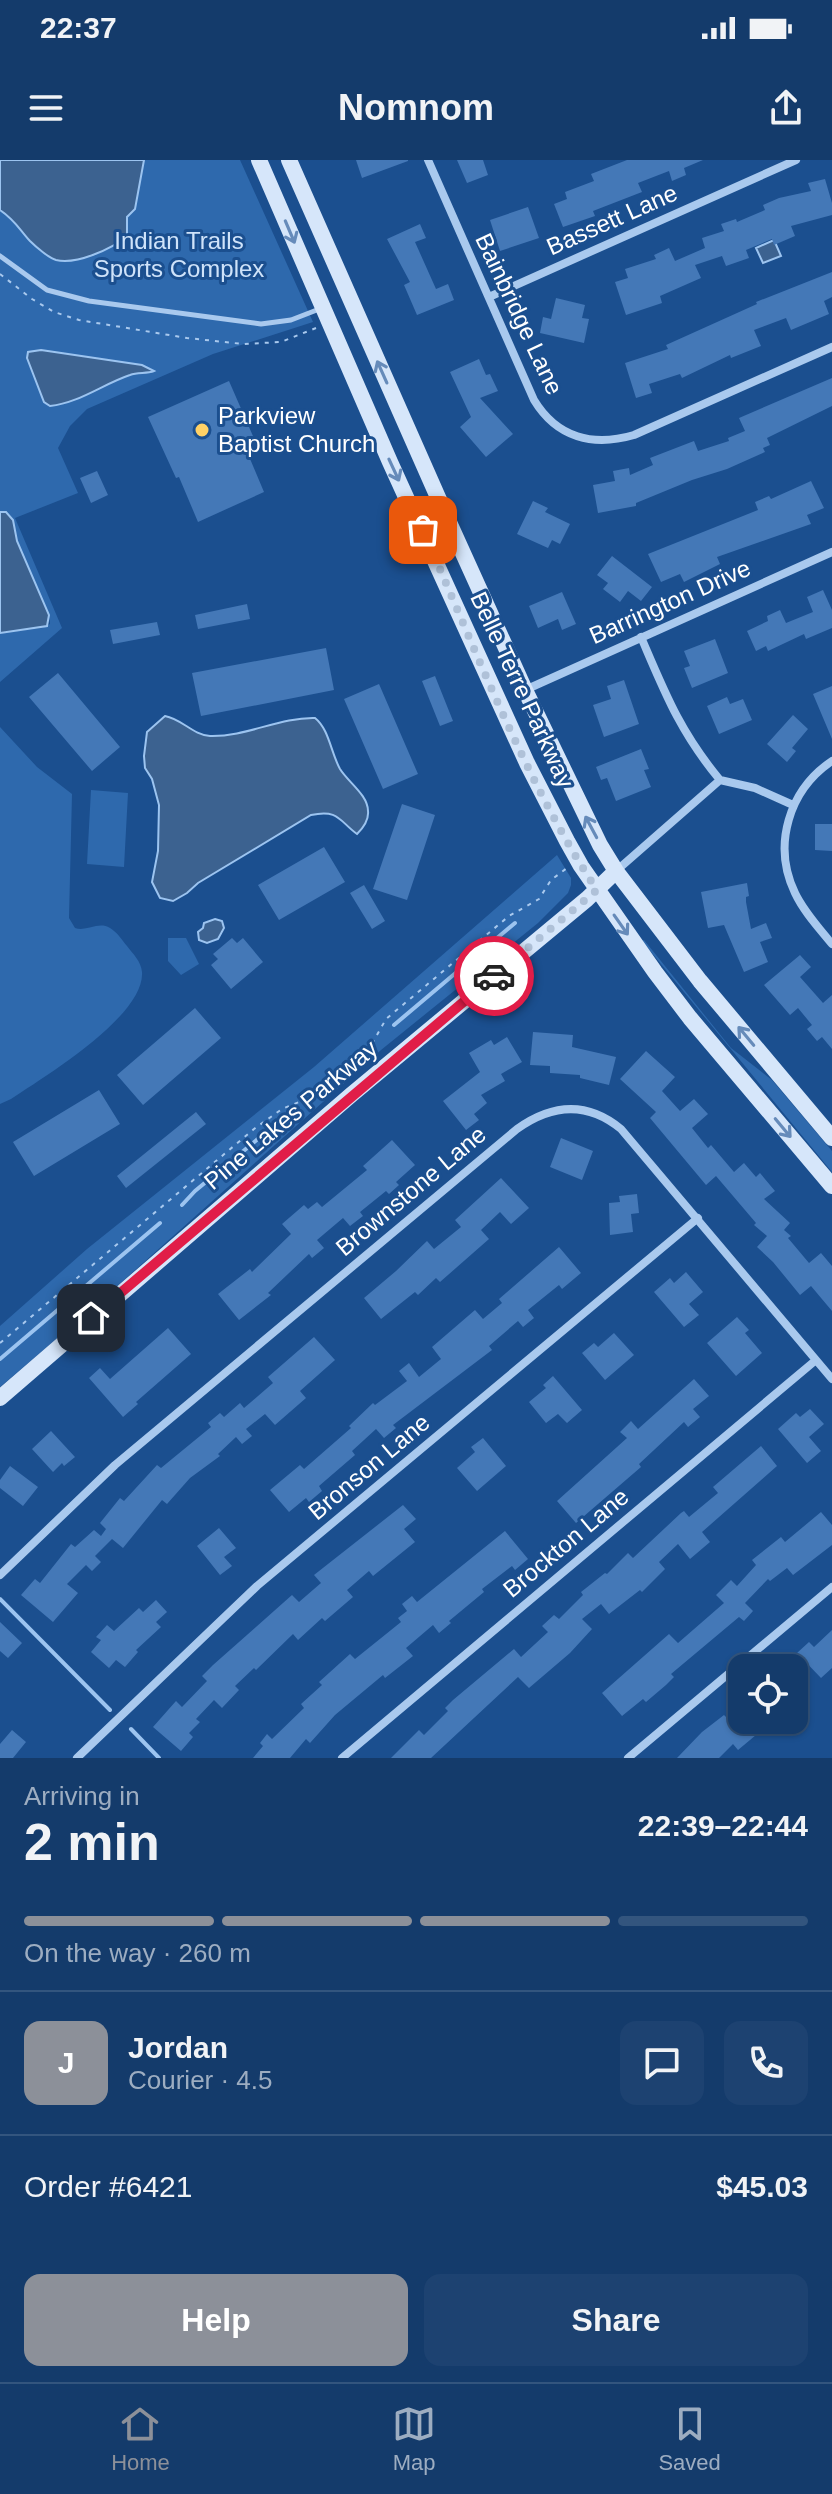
<!DOCTYPE html>
<html lang="en">
<head>
<meta charset="utf-8">
<style>
  body { margin:0; font-family:Helvetica,sans-serif; background:#1d4271; color:#f1f3f6; height:100vh; display:flex; flex-direction:column; font-size:30px; white-space:nowrap }
  * { box-sizing:border-box; margin:0 }
  p { font-size:26px; color:#9dadc1 }
  .icon { flex:none; width:44px; height:44px; fill:none; stroke:currentColor; stroke-width:2; stroke-linecap:round; stroke-linejoin:round }
  .map { position:relative; height:1598px; overflow:hidden }
  .side { display:flex; flex-direction:column; background:#143b6b; flex:1 }
  .side>* { flex:none }
  .buttons { position:absolute; left:728px; top:1494px; display:grid; gap:16px }
  .buttons a { display:grid; place-items:center; width:80px; height:80px; border-radius:16px; background:#143b6b; box-shadow:0 2px 6px #0004,0 0 0 2px #33557e; font-size:40px }
  .pin { position:absolute; display:grid; place-items:center; width:68px; height:68px; color:#fff; margin:-34px; border-radius:16px; box-shadow:0 4px 12px #0006 }
  .courier { position:absolute; display:grid; place-items:center; width:80px; height:80px; margin:-40px; border:6px solid #e11d48; border-radius:50%; background:#fff; color:#222; box-shadow:0 2px 10px #0007 }
  .summary em { font-style:normal; font-weight:700 }
  .summary div { display:flex; flex-direction:column-reverse }
  .summary { display:flex; align-items:center; justify-content:space-between; height:136px; padding:0 24px }
  h1 { font-size:52px; font-weight:700; line-height:60px }
  .bar { display:grid; grid-template-columns:repeat(4,1fr); gap:12px 8px; align-content:center; height:96px; padding:0 24px }
  .bar i { height:10px; border-radius:6px; background:#33557e }
  .bar .active { background:#8c9099 }
  .bar p { grid-column:span 4 }
  .line { display:flex; align-items:center; gap:20px; padding:0 24px; border-top:2px solid #33557e }
  .line div { flex:1 }
  .round { display:grid; place-items:center; flex:none; width:84px; height:84px; border-radius:16px; background:#1d4271 }
  .cta { display:flex; gap:16px; margin-top:auto; padding:16px 24px }
  .cta a { flex:1; height:92px; border-radius:16px; background:#8c9099; color:#fff; font-size:32px; font-weight:700; line-height:92px; text-align:center }
  .cta a+a { background:#1d4271; color:#f1f3f6 }
  .status { display:flex; justify-content:space-between; align-items:center; height:56px; padding:0 40px; background:#143b6b; direction:ltr }
  .status svg { height:22px; fill:currentColor }
  header { display:flex; justify-content:space-between; align-items:center; height:104px; padding:0 24px; background:#143b6b; font-size:36px; font-weight:700 }
  .tab-bar { display:flex; justify-content:space-around; align-items:center; height:112px; border-top:2px solid #33557e; background:#143b6b; font-size:22px; color:#9dadc1 }
  .tab-bar a { display:grid; justify-items:center; gap:4px }
  .tab-bar .active { color:#8c9099 }
  .map>svg:first-child { display:block }
  .green { fill:#2e69ad; fill-rule:evenodd }
  .water { fill:#3c6290; stroke:#9cc4f0; stroke-width:2 }
  .lines { fill:none; stroke-linecap:round; stroke-linejoin:round }
  .stream { stroke:#9cc4f0; stroke-width:4 }
  .building { fill:#4478b7 }
  .path { stroke:#a9c9ee; stroke-width:2; stroke-dasharray:4 6; stroke-linecap:butt }
  .lane { stroke:#a9c9ee; stroke-width:5 }
  .street { stroke:#a9c9ee; stroke-width:8 }
  .secondary { stroke:#d6e6fa; stroke-width:16 }
  .oneway { stroke:#668bba }
  .done { stroke:#afc1d8; stroke-width:8; stroke-dasharray:0 14.4 }
  .route { stroke:#e11d48; stroke-width:10 }
  .poi-dot { fill:#ffd166; stroke:#1b4f8f; stroke-width:3 }
  .labels { text-anchor:middle; stroke-width:6; stroke-linejoin:round; paint-order:stroke }
  .street-label { font-size:24px; fill:#fff; stroke:#1b4f8f }
  .park-label { font-size:24px; fill:#cfe3fa; stroke:#1b4f8f }
  .poi-label { font-size:24px; fill:#fff; stroke:#1b4f8f; text-anchor:start }
</style>
</head>
<body>
<div class="status"><b>22:37</b><svg viewBox="0 0 49 12"><path d="M0 12V9h3v3zM5 12V6h3v6zM10 12V3h3v9zM15 12V0h3v12zM26 1h20v11H26zM47 4h2v5h-2z"/></svg></div>
<header><svg class="icon" aria-label="menu" viewBox="0 0 24 24"><path d="M4 6h16M4 12h16M4 18h16"/></svg>Nomnom<svg class="icon" aria-label="share" viewBox="0 0 24 24"><path d="M12 15V3M7 8l5-5 5 5M5 13v7h14v-7"/></svg></header>
<div class="map">
<svg width="832" height="1598" viewBox="0 0 832 1598">
  <rect width="100%" height="100%" fill="#1b4f8f"/>
  <path class="green" d="M0,0h240l73,162 -100,32 -126,55 -17,17 -12,22 20,45 -63,25 47,110 -62,54v-49l42,-5 8,-4 -1,-9 -32,-74 -4,-21 -7,-7 -6,-1zM27,198l126,15 -22,1 -57,26 -24,6z
    M0,567l37,40 35,27 -3,124 6,10c12,4 23,-7 35,0 7,4 12,12 17,18 6,8 14,15 15,26 3,44 -98,105 -131,127l-11,5z
    M91,630l37,3 -4,74 -37,-3z
    M557,695l14,23v7l-3,8 -30,30 -157,127 -286,256 -95,81v-61l87,-77 227,-182z
    M168,778h18l13,26 -18,11 -13,-14z
    M644,780l87,108 41,32 60,71v21l-190,-231z"/>
  <path class="water" d="M0,0h144l-9,49 -8,8v19c-15,13 -51,29 -71,24 -7,-2 -20,-13 -26,-19 -11,-12 -15,-21 -30,-31z
    M774,80l7,16 -18,7 -7,-15z
    M41,190l101,15 12,6c-7,3 -16,1 -24,4 -27,9 -51,28 -80,31l-6,-4 -17,-44 1,-6z
    M0,352h6l7,8 4,21 32,74 -2,11 -47,7z
    M165,556c17,3 28,19 45,20 36,1 70,-19 105,-18 14,11 16,35 25,51 8,13 28,26 28,42 1,9 -6,18 -11,23 -18,-13 -18,-25 -46,-19l-113,68 -11,10 -14,8 -13,-3 -8,-16 6,-31 1,-46 -7,-26 -7,-11 -1,-12 3,-24z
    M215,759l7,2 2,7 -6,11 -11,4 -8,-3 -1,-8 5,-4 1,-5z"/>
  <g class="lines">
    <path class="stream" d="M394,865l121,-102
      M182,1045l13,-14 81,-67
      M0,1199l160,-136
      M0,1439l110,111
      M131,1569l28,29"/>
  </g>
  <path class="building" d="M356,0h52v1l-46,17z
    M457,0h26l5,15 -21,8z
    M627,0h76l-19,8 2,7 -14,6 -3,-10 -31,12 4,9 -49,19 2,5 -32,11 -9,-23 13,-5 -2,-7 29,-11 -3,-7z
    M825,19l7,24v12l-41,11 4,10 -21,9 -2,-6 -26,11 3,8 -23,8 -4,-10 -27,9 6,13 -41,18 2,7 -36,12 -11,-33 13,-4 -3,-9 31,-10 -2,-4 15,-7 6,13 30,-13 -3,-10 22,-7 -3,-7 15,-5 1,3 28,-12 -2,-5 16,-7 32,-7 -3,-8z
    M528,47l11,31 -39,13 -10,-31z
    M420,64l6,14 -11,4 21,47 12,-5 6,16 -37,15 -13,-30 6,-3 -23,-43z
    M832,112v25l-8,4 5,13 -38,16 -5,-12 -32,12 7,16 -30,12 -1,-3 -48,23 -2,-4 -31,10 3,9 -16,5 -11,-35 43,-14 -2,-4 91,-41 -1,-2z
    M556,138l29,7 -3,13 7,1 -5,24 -44,-10 3,-16 8,2z
    M479,199l7,16 4,-1 8,17 -18,7 33,36 -27,23 -26,-30 11,-10 -21,-45z
    M832,218v28l-65,32 3,7 -7,3 2,4 -38,17 -35,11 -56,23v3l-38,7 -5,-28 22,-4 -2,-10 16,-3 1,7 23,-10 -3,-7 44,-17 4,10 31,-10 -1,-3 17,-7 -6,-13z
    M229,221l27,62 -11,4 19,45 -66,30 -19,-45 -3,1 -28,-61z
    M97,311l11,24 -17,8 -11,-25z
    M811,321l13,27 -17,7 4,9 -94,33 3,7 -36,18 -4,-8 -19,8 -13,-28 110,-44 -3,-8 14,-6 2,3z
    M533,341l15,7 -3,4 25,12 -10,20 -8,-4 -4,8 -31,-14z
    M612,396l40,31 -11,14 -13,-10 -8,11 -17,-13 5,-6 -11,-8z
    M823,430l9,20v18l-26,11 -2,-5 -36,17 -2,-5 -10,5 -9,-20 21,-10 -1,-5 13,-6 6,13 27,-11 -6,-15z
    M562,432l14,32 -14,6 -4,-11 -20,9 -9,-22z
    M247,444l3,15 -52,10 -3,-14z
    M157,462l3,13 -47,9 -3,-14z
    M715,479l13,34 -36,15 -8,-20 6,-2 -6,-15z
    M326,488l8,42 -133,26 -9,-43z
    M58,513l62,74 -28,24 -63,-74z
    M435,516l18,45 -13,5 -18,-45z
    M624,520l15,44 -35,13 -11,-32 18,-6 -4,-13z
    M379,524l39,90 -35,15 -39,-90z
    M832,526v53l-19,-45z
    M727,537l3,7 13,-5 9,21 -33,14 -12,-28z
    M793,555l15,14 -16,19 4,3 -9,11 -20,-18z
    M641,589l8,20 -5,1 7,17 -35,14 -9,-23 -6,2 -5,-13z
    M402,644l33,11 -28,85 -34,-11z
    M815,664h17v27l-17,-1z
    M324,687l21,35 -66,38 -21,-35z
    M747,723l2,13 -3,1v5l5,27 15,-6 6,15 -12,4 8,20 -24,10 -20,-47 -16,3 -7,-36z
    M364,725l21,36 -13,8 -22,-36z
    M232,778l5,5 6,-5 20,24 -32,27 -20,-24 7,-6 -5,-5z
    M800,795l11,12 -11,10 23,26 9,-8v54l-10,-12 -5,4 -10,-12 5,-4 -14,-17 -8,7 -26,-30z
    M195,848l26,30 -78,67 -26,-30z
    M533,872l40,3 -1,12 44,10 -7,28 -29,-7v-3l-30,-2v-7l-20,-1z
    M507,877l15,25 -21,12 4,7 -24,14 6,8 -13,11 5,6 -13,10 -23,-29 37,-29 -11,-19 22,-13 3,5z
    M646,891l29,26 -13,14 18,20 14,-12 14,15 -16,14 16,20 3,-3 23,27 10,-9 12,14 4,-4 15,18 -11,8 26,24 -6,7 7,6 -3,2 21,25 12,-10 11,13v45l-21,-25 -11,9 -27,-33 -16,-15 10,-11 -13,-11 2,-2 -40,-47 -10,9 -56,-67 6,-6 -36,-33z
    M99,930l21,34 -86,52 -21,-34z
    M196,952l10,12 -80,64 -9,-12z
    M561,978l32,13 -11,29 -32,-13z
    M392,980l23,25 -19,17 3,3 -10,9 -3,-3 -26,21 3,4 -13,10 -7,-8 -26,22 7,8 -12,10 -3,-4 -41,39 3,2 -32,25 -21,-26 32,-25 2,3 39,-38 -9,-10 22,-19 4,4 9,-7 5,5 45,-37 -4,-4z
    M501,1018l28,30 -18,16 -11,-12 -19,18 8,9 -49,43 -4,-4 -18,17 -3,-3 -34,27 -17,-21 32,-27 31,-30 7,8 27,-22 -6,-7z
    M637,1034l2,19 -8,1 2,18 -23,3 -1,-32 11,-1 -1,-6z
    M559,1087l22,26 -19,16 -3,-4 -31,25 6,8 -11,9 -5,-6 -29,25 3,4 -99,75 3,3 -12,10 -8,-9 -24,22 3,4 -36,31 3,5 -13,11 -3,-4 -17,14 -19,-22 30,-25 4,4 47,-41 -2,-2 24,-23 2,2 32,-24 -8,-10 10,-8 10,14 22,-18 -9,-12 43,-37 8,9 19,-16 -3,-4z
    M686,1112l17,20 -14,12 10,11 -15,12 -30,-35 16,-14 4,5z
    M737,1157l12,13 -4,3 17,20 -26,23 -29,-33z
    M168,1168l23,26 -55,48 2,2 -15,13 -34,-39 11,-10 10,11z
    M614,1173l20,22 -29,25 -23,-27 12,-10 4,4z
    M314,1177l21,23 -35,31 6,7 -31,27 -10,-11 -19,15 6,7 -10,8 -6,-7 -18,17 2,2 -30,22 -23,26 -5,-4 -39,48 -11,-9 -17,17 6,6 -9,9 -6,-6 -19,19 11,9 -25,29 -32,-27 14,-16 5,4 31,-39 4,3 19,-17 7,6 5,-7 -6,-6 20,-25 4,3 33,-36 4,3 50,-41 -3,-4 12,-10 4,4 16,-14 4,5 29,-25 -5,-6z
    M553,1216l29,34 -15,13 -9,-9 -12,9 -17,-21 17,-14 -3,-3z
    M694,1219l15,17 -16,13 7,8 -12,10 -4,-5 -45,42 2,3 -65,56 -19,-22 70,-63 -7,-6 11,-11 7,8z
    M810,1249l14,15 -15,13 12,14 -14,12 -29,-34 18,-16 4,4z
    M51,1271l24,26 -11,9 -2,-3 -9,9 -21,-23z
    M483,1278l23,28 -29,25 -20,-23 18,-16 -4,-5z
    M761,1286l16,20 -75,66 8,10 -20,17 -12,-15 -19,18 6,7 -23,23 -2,-2 -31,24 -8,-10 -19,15 10,10 -22,24 -41,35 -11,-11 -87,81h-40l28,-28 5,5 24,-24 -3,-3 8,-8 61,-51 7,8 27,-25 -6,-6 12,-11 5,4 24,-24 -2,-3 24,-19 2,1 21,-21 5,5 48,-45 3,-2 5,6 29,-24 -5,-6z
    M10,1306l28,21 -15,19 -23,-18v-8z
    M403,1345l13,14 -12,10 11,13 -42,34 -4,-5 -22,19 6,7 -28,24 -3,-3 -24,22 -5,-6 -37,36 -2,-2 -19,18 4,4 -17,18 -8,-8 -18,19 4,3 -11,11 4,4 -12,14 -28,-24 23,-26 6,6 25,-26 -5,-5 11,-11 79,-70 7,7 22,-19 -7,-8z
    M821,1352l11,13v20l-39,30 -6,-7 -17,13 -2,-2 -23,24 8,8 -9,10 -5,-4 -68,57 3,3 -8,8 -20,17 -3,-3 -21,17 -20,-23 67,-59 9,9 46,-40 -8,-8 15,-15 6,6 19,-21 -4,-5 29,-23 4,5z
    M219,1368l17,20 -12,9 8,9 -12,9 -23,-29z
    M505,1371l23,28 -13,11 -3,-4 -30,23 2,3 -35,29 2,2 -12,10 -6,-8 -27,23 7,8 -28,22 -2,-3 -48,40 -25,28 -4,-4 -16,19h-37l10,-12 -3,-3 7,-9 5,5 32,-31 -3,-4 21,-19 -3,-3 31,-28 5,5 46,-37 -3,-4 9,-7 -5,-7 10,-8 5,6z
    M156,1440l11,12 -11,10 5,5 -25,23 2,2 -13,15 -9,-7 -7,8 -18,-16 10,-12 -5,-3 11,-12 7,6 25,-23 4,4z
    M0,1462l22,21 -14,15 -8,-7z
    M832,1470v38l-11,10 -24,-25 12,-11 5,5z
    M742,1547v13h12l8,10 -24,20 -5,-6 -14,14h-42l25,-26 22,-17 4,4z
    M12,1570l14,12 -13,16h-13v-14z"/>
  <g class="lines">
    <path class="path" d="M0,114l32,25 22,13 25,8 108,18 56,6 38,-2 35,-14
      M0,1183l254,-214 28,-20 39,-16 47,-42 18,-32 123,-103 30,-17 12,-19 16,-12"/>
    <path class="lane" d="M0,96l47,34 42,11 172,23 30,-4 31,-12"/>
    <path class="street" d="M428,0l106,240c23,38 59,47 100,35l198,-88
      M489,137l307,-137
      M641,477c24,56 39,95 79,143
      M525,530l307,-138
      M832,601c-43,29 -60,84 -37,132 9,19 24,35 37,51
      M616,711l104,-91 35,8 38,17
      M0,1415l115,-110 402,-336c35,-25 70,-28 104,0l211,250
      M77,1598l180,-172 441,-368
      M342,1598l474,-398
      M628,1598l204,-171"/>
    <path class="secondary" d="M259,0l131,302 137,301 40,78 14,25 74,106 35,46 142,168
      M289,0l159,360 77,170 75,155 16,26 84,110 132,157
      M0,1238l351,-303 236,-196 29,-28"/>
  </g>
  <defs><path id="oneway-shaft" d="M-6 0H5M1.5-3L5.5 0L1.5 3" fill="none" stroke-width="1.6" stroke-linecap="round" stroke-linejoin="round" transform="scale(2)"/></defs>
  <g class="oneway">
    <use href="#oneway-shaft" transform="translate(290 72) rotate(67)"/>
    <use href="#oneway-shaft" transform="translate(382 212) rotate(-114)"/>
    <use href="#oneway-shaft" transform="translate(394 310) rotate(65)"/>
    <use href="#oneway-shaft" transform="translate(591 667) rotate(-118)"/>
    <use href="#oneway-shaft" transform="translate(621 765) rotate(55)"/>
    <use href="#oneway-shaft" transform="translate(746 876) rotate(-130)"/>
    <use href="#oneway-shaft" transform="translate(783 968) rotate(50)"/>
  </g>
  <g class="lines">
    <path class="done" d="M423,370c52,118 103,253 174,360l-103,86"/>
    <path class="route" d="M91,1158l403,-342"/>
  </g>
  <circle class="poi-dot" cx="202" cy="270" r="8"/>
  <g class="labels">
    <g class="street-label">
      <text transform="translate(612 60) rotate(-24)" y="8">Bassett Lane</text>
      <text transform="translate(519 154) rotate(65)" y="8">Bainbridge Lane</text>
      <text transform="translate(670 442) rotate(-24)" y="8">Barrington Drive</text>
      <text transform="translate(522 530) rotate(65)" y="8">Belle Terre Parkway</text>
      <text transform="translate(291 955) rotate(-40)" y="8">Pine Lakes Parkway</text>
      <text transform="translate(411 1031) rotate(-40)" y="8">Brownstone Lane</text>
      <text transform="translate(369 1307) rotate(-40)" y="8">Bronson Lane</text>
      <text transform="translate(566 1383) rotate(-40)" y="8">Brockton Lane</text>
    </g>
    <g class="park-label">
      <text x="179" y="89">Indian Trails<tspan x="179" dy="28">Sports Complex</tspan></text>
    </g>
    <g class="poi-label">
      <text x="218" y="264">Parkview<tspan x="218" dy="28">Baptist Church</tspan></text>
    </g>
  </g>
</svg>
<div class="buttons">
<a><svg class="icon" aria-label="locate" viewBox="0 0 24 24"><circle cx="12" cy="12" r="6"/><path d="M12 2v4M12 18v4M2 12h4M18 12h4"/></svg></a>
</div>
<div class="pin" style="left:423px;top:370px;background:#ea580c"><svg class="icon" aria-label="bag" viewBox="0 0 24 24"><path d="M5 8h14l-1 12H6zM9 8a3 3 0 0 1 6 0"/></svg></div>
<div class="pin" style="left:91px;top:1158px;background:#1f2937"><svg class="icon" aria-label="home" viewBox="0 0 24 24"><path d="M3 11l9-7 9 7M6 9v11h12V9"/></svg></div>
<div class="courier" style="left:494px;top:816px"><svg class="icon" aria-label="car" viewBox="0 0 24 24"><path d="M5 17H2v-5l4-1 3-4h7l3 4 3 1v5h-3M9 17h6M6 11h13"/><circle cx="7" cy="17" r="2"/><circle cx="17" cy="17" r="2"/></svg></div>
</div>
<section class="side">
<div class="summary"><div><h1>2 min</h1><p>Arriving in</p></div><em>22:39–22:44</em></div>
<div class="bar"><i class="active"></i><i class="active"></i><i class="active"></i><i></i><p>On the way · 260 m</p></div>
<div class="line" style="height:144px"><b class="round" style="background:#8c9099;color:#fff">J</b><div><b>Jordan</b><p>Courier · 4.5</p></div><a class="round"><svg class="icon" aria-label="chat" viewBox="0 0 24 24"><path d="M4 5h16v11H9l-5 4z"/></svg></a><a class="round"><svg class="icon" aria-label="phone" viewBox="0 0 24 24"><path d="M5 4h4l2 5-3 2q2 4 5 5l2-3 5 2v4C11 20 4 13 5 4z"/></svg></a></div>
<div class="line" style="height:104px"><div>Order #6421</div><b>$45.03</b></div>
<div class="cta"><a>Help</a><a>Share</a></div>
</section>
<nav class="tab-bar">
<a class="active"><svg class="icon" aria-label="home" viewBox="0 0 24 24"><path d="M3 11l9-7 9 7M6 9v11h12V9"/></svg>Home</a>
<a><svg class="icon" aria-label="map" viewBox="0 0 24 24"><path d="M3 6l6-2 6 2 6-2v14l-6 2-6-2-6 2zM9 4v14M15 6v14"/></svg>Map</a>
<a><svg class="icon" aria-label="saved" viewBox="0 0 24 24"><path d="M7 4h10v16l-5-4-5 4z"/></svg>Saved</a>
</nav>
</body>
</html>
